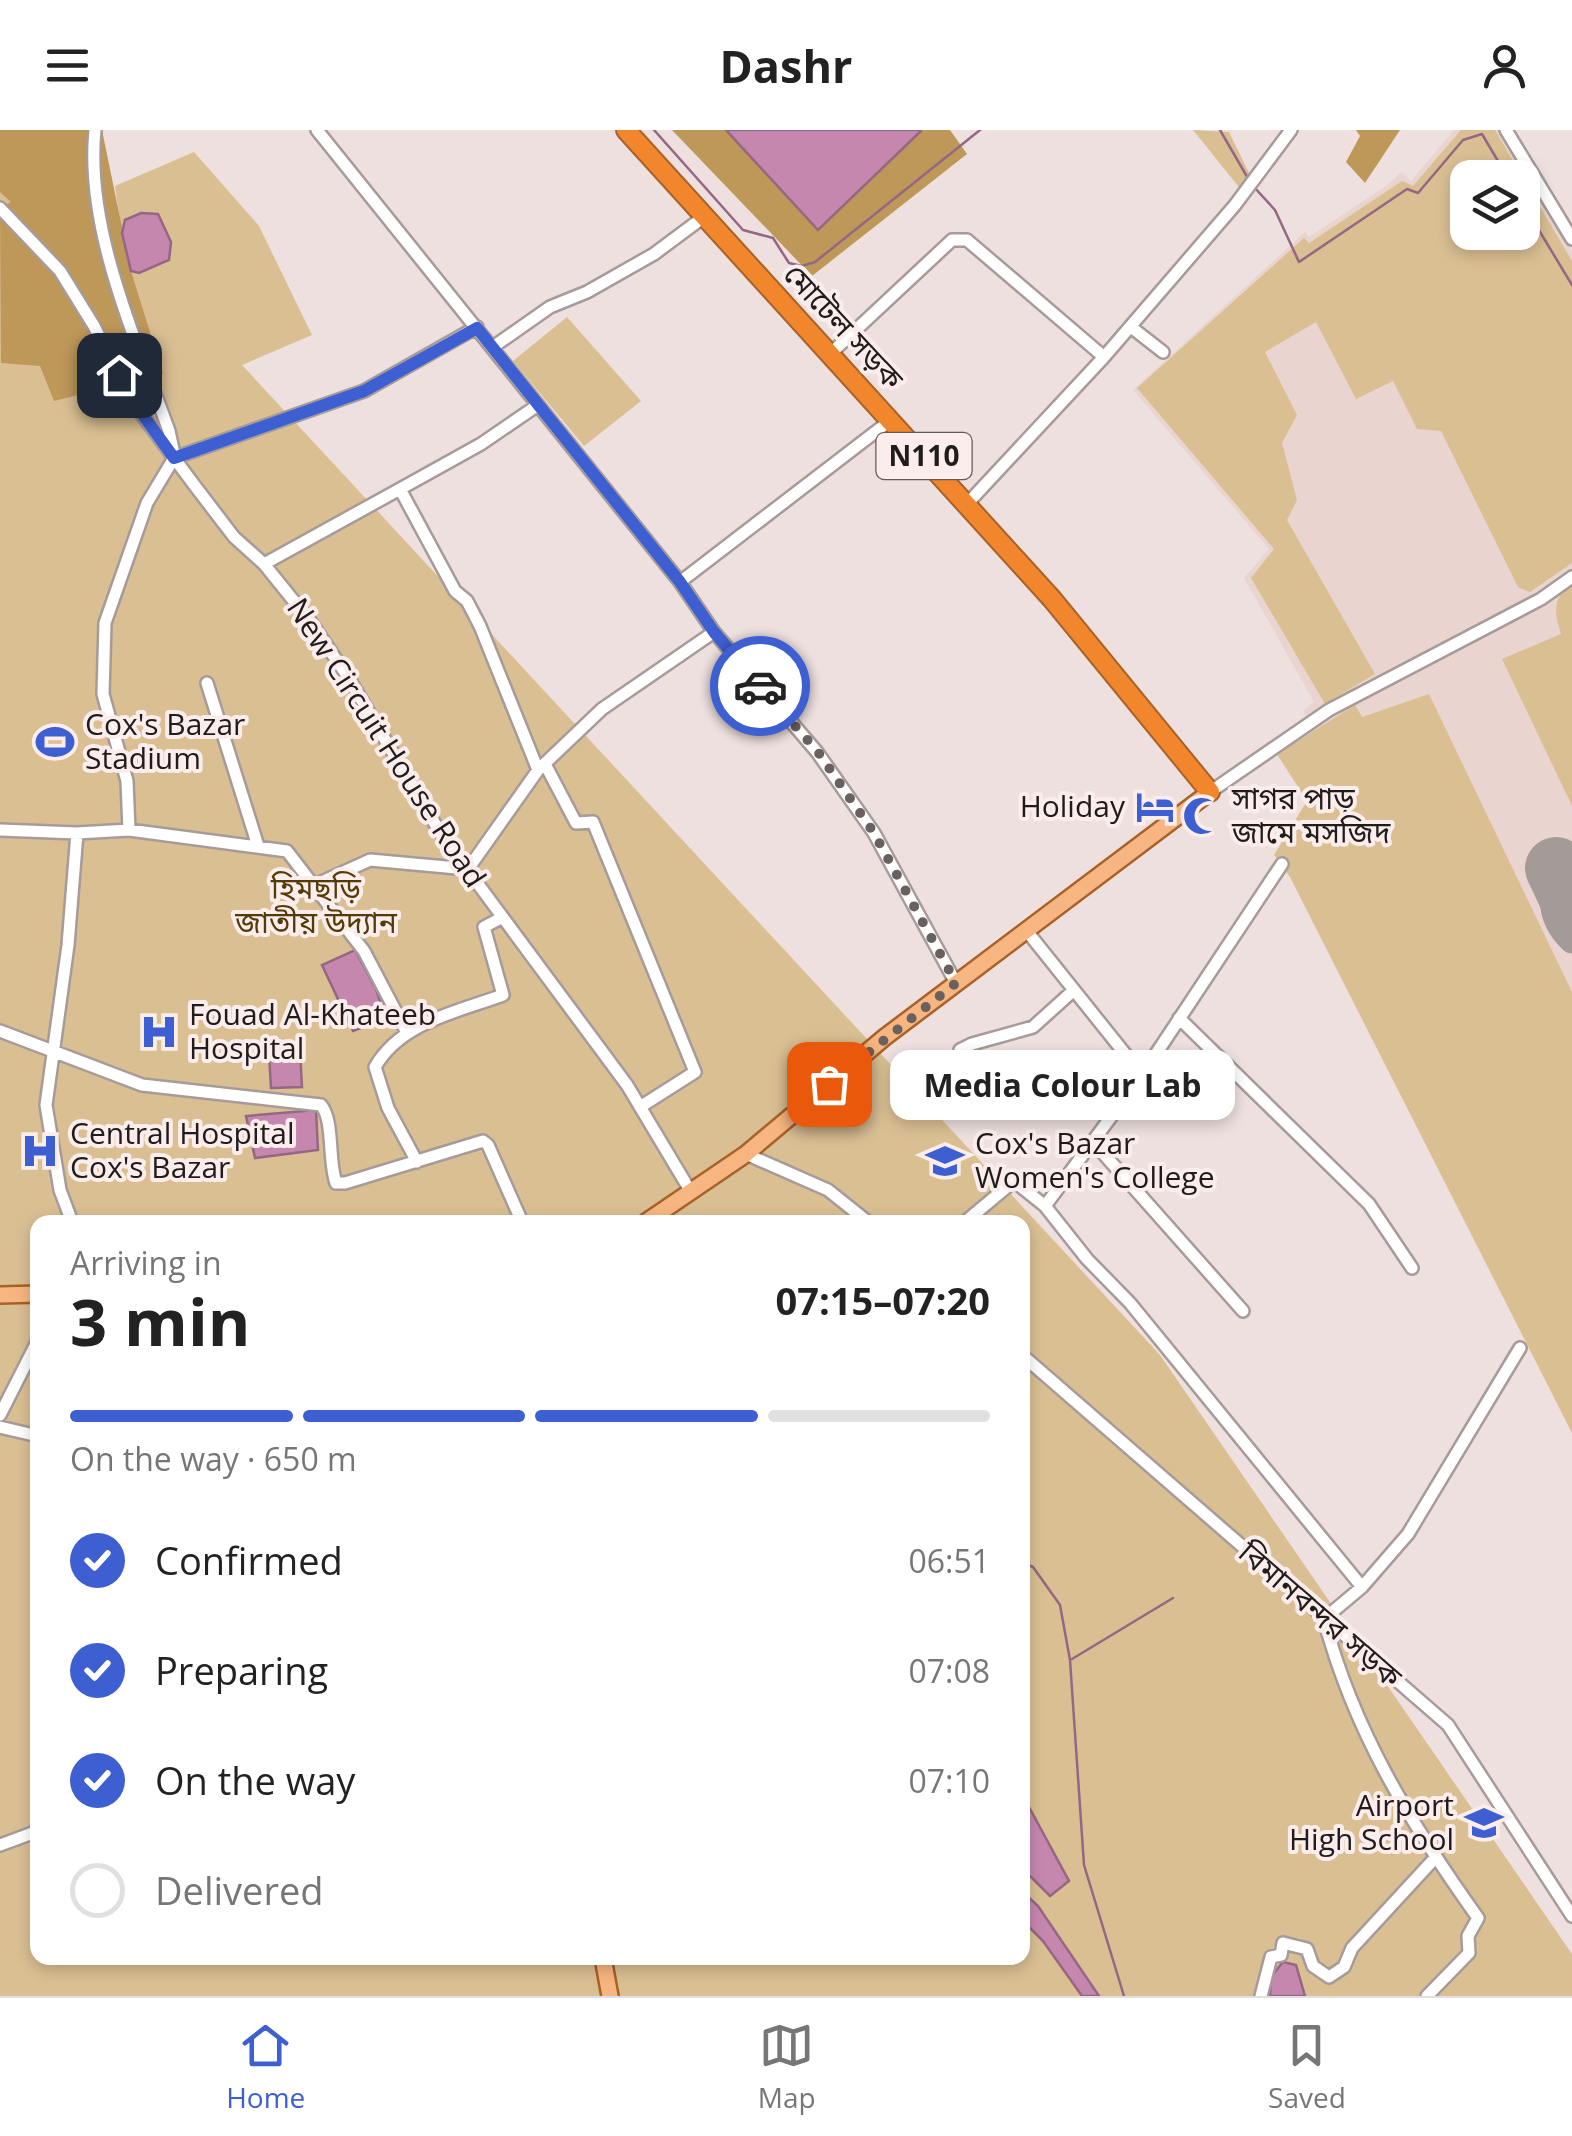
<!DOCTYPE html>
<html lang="en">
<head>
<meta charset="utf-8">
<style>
  body { margin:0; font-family:"Open Sans","Noto Sans Bengali",sans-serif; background:#f2f2f2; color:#222; height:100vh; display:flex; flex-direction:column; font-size:38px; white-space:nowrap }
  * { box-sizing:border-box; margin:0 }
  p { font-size:32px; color:#767676 }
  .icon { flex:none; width:55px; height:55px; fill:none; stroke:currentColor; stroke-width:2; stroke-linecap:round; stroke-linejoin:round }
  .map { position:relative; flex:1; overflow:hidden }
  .panel { position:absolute; left:30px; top:1085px; width:1000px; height:750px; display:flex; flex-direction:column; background:#fff; border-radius:20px; box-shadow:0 5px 15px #0003 }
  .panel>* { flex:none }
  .fabs { position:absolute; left:1450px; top:30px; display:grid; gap:20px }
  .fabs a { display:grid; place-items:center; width:90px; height:90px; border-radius:20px; background:#fff; box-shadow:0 5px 15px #0003; font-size:50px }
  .pin { position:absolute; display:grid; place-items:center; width:85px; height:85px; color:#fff; margin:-42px; border-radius:20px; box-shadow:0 5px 15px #0006 }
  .courier { position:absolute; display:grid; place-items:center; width:100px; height:100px; margin:-50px; border:8px solid #3d5fd1; border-radius:50%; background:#fff; color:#222; box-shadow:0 2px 12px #0007 }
  .bubble { position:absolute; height:70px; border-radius:20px; background:#fff; box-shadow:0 5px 15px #0003; font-size:32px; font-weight:700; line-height:70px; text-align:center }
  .summary em { font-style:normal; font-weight:700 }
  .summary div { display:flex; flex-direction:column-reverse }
  .summary { display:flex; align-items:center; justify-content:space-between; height:170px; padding:0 40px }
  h1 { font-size:65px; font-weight:700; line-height:75px }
  .bar { display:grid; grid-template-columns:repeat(4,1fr); gap:15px 10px; align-content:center; height:120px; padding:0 40px }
  .bar i { height:12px; border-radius:8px; background:#e0e0e0 }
  .bar .current { background:#3d5fd1 }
  .bar p { grid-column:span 4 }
  ol { padding:0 40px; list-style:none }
  li { display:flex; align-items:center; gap:30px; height:110px }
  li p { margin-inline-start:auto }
  li .icon { padding:10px; border-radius:50%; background:#3d5fd1; color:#fff; stroke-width:4 }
  li:last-child { color:#767676 }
  li i { width:55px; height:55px; border:5px solid #e0e0e0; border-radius:50% }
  header { display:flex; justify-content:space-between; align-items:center; height:130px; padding:0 40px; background:#fff; font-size:45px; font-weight:700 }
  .dock { display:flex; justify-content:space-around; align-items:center; height:140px; border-top:2px solid #e0e0e0; background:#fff; font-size:28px; color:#767676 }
  .dock a { display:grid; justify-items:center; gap:5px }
  .dock .current { color:#3d5fd1 }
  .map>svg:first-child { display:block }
  .built { fill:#ead4d0; fill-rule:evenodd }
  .green { fill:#dabf93; fill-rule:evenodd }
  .forest { fill:#be9859 }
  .water { fill:#c687af; stroke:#946783; stroke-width:2.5 }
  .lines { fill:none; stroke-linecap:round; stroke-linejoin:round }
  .stream { stroke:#946783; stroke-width:2.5 }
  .taxiway { stroke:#a49a98; stroke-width:25 }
  .runway { stroke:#a49a98; stroke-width:62 }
  .minor-casing { stroke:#a79b99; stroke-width:16 }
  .major-casing { stroke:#a86127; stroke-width:20 }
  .highway-casing { stroke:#a86127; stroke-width:22 }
  .minor { stroke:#fff; stroke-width:11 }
  .major { stroke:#f7b681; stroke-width:15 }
  .highway { stroke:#f2862d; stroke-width:18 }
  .done { stroke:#68615f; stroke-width:10; stroke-dasharray:0 18 }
  .route { stroke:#3d5fd1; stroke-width:12 }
  .labels { text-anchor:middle; stroke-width:8; stroke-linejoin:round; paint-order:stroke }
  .shield { fill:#faedeb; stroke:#615b59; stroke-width:2.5 }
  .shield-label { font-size:28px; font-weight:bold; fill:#201c1b }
  .street-label { font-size:30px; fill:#201c1b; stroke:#faedeb }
  .poi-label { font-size:30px; fill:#201c1b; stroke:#faedeb; text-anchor:start }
  .park-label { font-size:30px; fill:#543a04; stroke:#faedeb }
</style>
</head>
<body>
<header><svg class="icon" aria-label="menu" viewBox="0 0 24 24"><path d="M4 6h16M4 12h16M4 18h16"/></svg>Dashr<svg class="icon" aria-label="person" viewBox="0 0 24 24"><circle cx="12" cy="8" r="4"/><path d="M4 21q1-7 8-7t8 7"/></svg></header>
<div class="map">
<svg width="1572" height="1866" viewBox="0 0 1572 1866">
  <rect width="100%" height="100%" fill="#ede0de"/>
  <path class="built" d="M1454,0h45l73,122v317l-6,5 6,11v848l-282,-556 -16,-22 33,-54 -30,-47 36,-22 -10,-21 11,-9 -70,-124 25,-29 -136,-159 172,-158 4,5 77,-51 15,-14 10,9zM1468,48h54v54h-54z"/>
  <path class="green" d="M0,0h12l110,103 -7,-47 79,-34 65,74 53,109 -70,30 918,990 412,599v42h-1572zM38,1092h984v736h-984z
    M1193,0l36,2 23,47 -10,12z
    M1461,0h34l77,131v302l-42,29 -12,-5 -77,-156 -24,-2 -24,-48 -37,18 -40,-77 -51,30 32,63 -15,28 15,57 -10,20 88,154 -50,30 -74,-126 23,-29 -137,-161 167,-150 5,5 93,-62 11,5zM1468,48h54v54h-54z
    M567,187l74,84 -57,45 -71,-85z
    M1571,454l1,1v221l-70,-147 59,-25c-7,-22 -9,-35 10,-50z
    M1429,564l143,298v441l-282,-556 -16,-22 33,-54 -30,-47 78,-49 7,12z"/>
  <path class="forest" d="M0,0h102l29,141 32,103 -109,27 -14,-35 -39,-3 -1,-155 11,-6 -11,-10z
    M672,0h54l92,99 102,-99h30l17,24 -155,122z
    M1356,0h44l-35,53 -19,-21 14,-26z"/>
  <path class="water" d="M726,0h194l1,1 -103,99z
    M141,83l17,1 13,28 -2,18 -30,13 -8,-2 -9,-38 3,-13z
    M355,820l21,39 10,30 -33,12 -31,-66z
    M300,921l2,36 -31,1 -2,-34z
    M316,980l2,40 -63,8 -9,-42z
    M1022,1664l47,87 -19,15 -27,-27z
    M1022,1761l16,15 61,90h-17l-39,-55 -20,-20z
    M1283,1832l13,3 9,31h-35l1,-19z"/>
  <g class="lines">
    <path class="stream" d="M654,0l89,100 30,8 16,25 13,3 13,-4 165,-132
      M1220,0l29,50
      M1254,57l21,23 24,52 108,-73 11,4 45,-53 19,-6 26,44
      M1522,72l50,83
      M1022,1432l11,5 27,38 10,55 14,205 40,131
      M1072,1529l101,-61"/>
    <path class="taxiway" d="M1572,729c-26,24 -26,58 0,82"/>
    <path class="runway" d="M1556,738l16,34"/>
    <g class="minor-casing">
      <path id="minor" d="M95,0c-10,99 41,209 74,301l5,23
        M317,0l363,452 34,50 103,120 57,81 82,150
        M1506,0l66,109
        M0,78l60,63 34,55 37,74 64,86 39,51 30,27 46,57 38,56 93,157 186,251 64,107
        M1131,197l32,25
        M493,217l57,-40 37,-15 67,-38 51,-38
        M830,224l122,-114h15l137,117 -137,147
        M1104,227l131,-152 56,-75
        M174,328l190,-67 113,-64
        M400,359l81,-45 57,-39
        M264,434l136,-75 55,102 12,10 13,25 58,144
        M680,452l211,-162
        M207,553l51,163
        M545,634l31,59 17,-1 102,250 -55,35
        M1210,662l119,-82 212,-111 31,-22
        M0,700l77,3 52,-3 158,21 77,100 42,80
        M129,700l-2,-49 -24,-87 2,-71 42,-120 27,-45
        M315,755l55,-25 98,9 70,-99 64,-61 112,-77
        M1026,800l116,145
        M1179,888l190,186 43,64
        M0,901l142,54 179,20c13,15 7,56 15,78h9l138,-42 5,4 34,77
        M960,920l12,-6 61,-17 41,-37
        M1094,1013l149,168
        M746,1024l82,36 40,32
        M417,1032l-29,-54 -13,-41c26,-45 82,-55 128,-72l-19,-68 17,-9
        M1045,1076l97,-131 140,-211
        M72,1092l-12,-32 -14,-85 22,-160 9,-112
        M965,1092l49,-41 31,25 42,53 43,44 232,284 -38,32c30,113 87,205 154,299l-10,18 1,17 -42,43
        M1022,1225l426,370 124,191
        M0,1285l38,-75
        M0,1297l38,9
        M1362,1457l46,-53 112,-186
        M0,1715l38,-14
        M1261,1866l10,-39 10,-2 2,-12 24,6 6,17 16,11 15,-10 8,-19 83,-90"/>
    </g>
    <g class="major-casing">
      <path id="major" d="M646,1092l100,-68 139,-117 325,-245
        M0,1165l38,-1
        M603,1828l7,38"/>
    </g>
    <g class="highway-casing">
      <path id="highway" d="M626,0l426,469 158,193"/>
    </g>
    <use href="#minor" class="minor"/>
    <use href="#major" class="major"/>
    <use href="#highway" class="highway"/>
  </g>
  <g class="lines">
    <path class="done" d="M760,556l58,66 56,81 82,150 -127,101"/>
    <path class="route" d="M119,245l13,25 42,58 190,-67 113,-63 203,254 34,50 46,54"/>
  </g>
  <defs>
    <g id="stadium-bare" transform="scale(3)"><path d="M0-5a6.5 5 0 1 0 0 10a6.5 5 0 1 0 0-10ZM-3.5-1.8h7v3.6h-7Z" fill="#3d5fd1" stroke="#faedeb" stroke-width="2.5" paint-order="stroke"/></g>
    <g id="hotel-bare" transform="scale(3)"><path d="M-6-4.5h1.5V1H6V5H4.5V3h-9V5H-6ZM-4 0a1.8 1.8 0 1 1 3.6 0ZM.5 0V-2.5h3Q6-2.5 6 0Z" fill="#3d5fd1" stroke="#faedeb" stroke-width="2.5" paint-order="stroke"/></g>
    <g id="mosque-bare" transform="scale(3)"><path d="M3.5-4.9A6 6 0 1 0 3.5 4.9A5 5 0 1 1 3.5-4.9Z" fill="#3d5fd1" stroke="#faedeb" stroke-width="2.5" paint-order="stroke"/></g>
    <g id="hospital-bare" transform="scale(3)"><path d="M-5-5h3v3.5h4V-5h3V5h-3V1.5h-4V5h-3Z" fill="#3d5fd1" stroke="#faedeb" stroke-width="2.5" paint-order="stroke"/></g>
    <g id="university-bare" transform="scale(3)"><path d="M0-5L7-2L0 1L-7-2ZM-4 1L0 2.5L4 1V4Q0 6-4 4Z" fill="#3d5fd1" stroke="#faedeb" stroke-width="2.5" paint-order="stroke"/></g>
    <g id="school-bare" transform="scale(3)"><path d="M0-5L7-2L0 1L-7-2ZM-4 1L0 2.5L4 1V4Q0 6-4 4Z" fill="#3d5fd1" stroke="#faedeb" stroke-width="2.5" paint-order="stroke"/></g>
  </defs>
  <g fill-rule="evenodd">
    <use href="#stadium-bare" x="55" y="612"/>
    <use href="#hotel-bare" x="1155" y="677"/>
    <use href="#mosque-bare" x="1202" y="686"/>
    <use href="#hospital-bare" x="159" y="902"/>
    <use href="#hospital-bare" x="40" y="1021"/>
    <use href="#university-bare" x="945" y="1031"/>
    <use href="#school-bare" x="1484" y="1693"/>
  </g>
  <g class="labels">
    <rect class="shield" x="876.5" y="303" width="95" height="46" rx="8"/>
    <g class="shield-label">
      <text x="924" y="336">N110</text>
    </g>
    <g class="street-label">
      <text transform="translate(843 197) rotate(47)" y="10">মোটেল সড়ক</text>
      <text transform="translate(386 613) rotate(57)" y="10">New Circuit House Road</text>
      <text transform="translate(1320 1485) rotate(41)" y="10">বিমানবন্দর সড়ক</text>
    </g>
    <g class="poi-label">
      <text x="85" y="605">Cox's Bazar<tspan x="85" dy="34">Stadium</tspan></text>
      <text x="1232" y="679">সাগর পাড়<tspan x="1232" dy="34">জামে মসজিদ</tspan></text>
      <text x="1125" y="687" text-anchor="end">Holiday</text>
      <text x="189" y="895">Fouad Al-Khateeb<tspan x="189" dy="34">Hospital</tspan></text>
      <text x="70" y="1014">Central Hospital<tspan x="70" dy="34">Cox's Bazar</tspan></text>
      <text x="975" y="1024">Cox's Bazar<tspan x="975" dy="34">Women's College</tspan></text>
      <text x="1454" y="1686" text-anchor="end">Airport<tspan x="1454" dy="34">High School</tspan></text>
    </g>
    <g class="park-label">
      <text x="316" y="769">হিমছড়ি<tspan x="316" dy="34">জাতীয় উদ্যান</tspan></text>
    </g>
  </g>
</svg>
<div class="fabs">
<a><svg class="icon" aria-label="layers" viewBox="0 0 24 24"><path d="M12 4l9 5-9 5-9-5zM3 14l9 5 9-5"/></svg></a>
</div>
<div class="pin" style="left:829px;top:954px;background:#ea580c"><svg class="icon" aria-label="bag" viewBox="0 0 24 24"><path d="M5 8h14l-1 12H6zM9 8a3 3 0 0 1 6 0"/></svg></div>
<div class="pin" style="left:119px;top:245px;background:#1f2937"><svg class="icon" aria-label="home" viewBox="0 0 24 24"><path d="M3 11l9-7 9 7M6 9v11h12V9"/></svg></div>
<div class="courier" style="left:760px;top:556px"><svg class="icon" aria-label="car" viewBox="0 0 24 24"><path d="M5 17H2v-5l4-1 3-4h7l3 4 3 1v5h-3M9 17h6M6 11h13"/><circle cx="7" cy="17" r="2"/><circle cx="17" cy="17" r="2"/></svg></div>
<div class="bubble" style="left:890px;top:920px;width:345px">Media Colour Lab</div>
<section class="panel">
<div class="summary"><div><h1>3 min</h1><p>Arriving in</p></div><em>07:15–07:20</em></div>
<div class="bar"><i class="current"></i><i class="current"></i><i class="current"></i><i></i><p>On the way · 650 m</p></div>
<ol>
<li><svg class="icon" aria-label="check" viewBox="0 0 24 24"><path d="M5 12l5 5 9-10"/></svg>Confirmed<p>06:51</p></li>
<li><svg class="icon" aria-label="check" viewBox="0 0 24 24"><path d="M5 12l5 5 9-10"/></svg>Preparing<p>07:08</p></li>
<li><svg class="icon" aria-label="check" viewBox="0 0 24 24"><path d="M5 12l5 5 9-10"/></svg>On the way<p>07:10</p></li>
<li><i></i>Delivered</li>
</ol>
</section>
</div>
<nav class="dock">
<a class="current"><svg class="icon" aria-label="home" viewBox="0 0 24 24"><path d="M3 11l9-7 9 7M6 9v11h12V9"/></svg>Home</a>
<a><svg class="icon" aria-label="map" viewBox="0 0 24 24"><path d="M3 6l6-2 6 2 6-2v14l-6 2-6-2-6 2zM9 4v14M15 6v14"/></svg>Map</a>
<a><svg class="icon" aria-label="saved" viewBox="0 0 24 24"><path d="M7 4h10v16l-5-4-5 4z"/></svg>Saved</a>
</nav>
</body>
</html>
